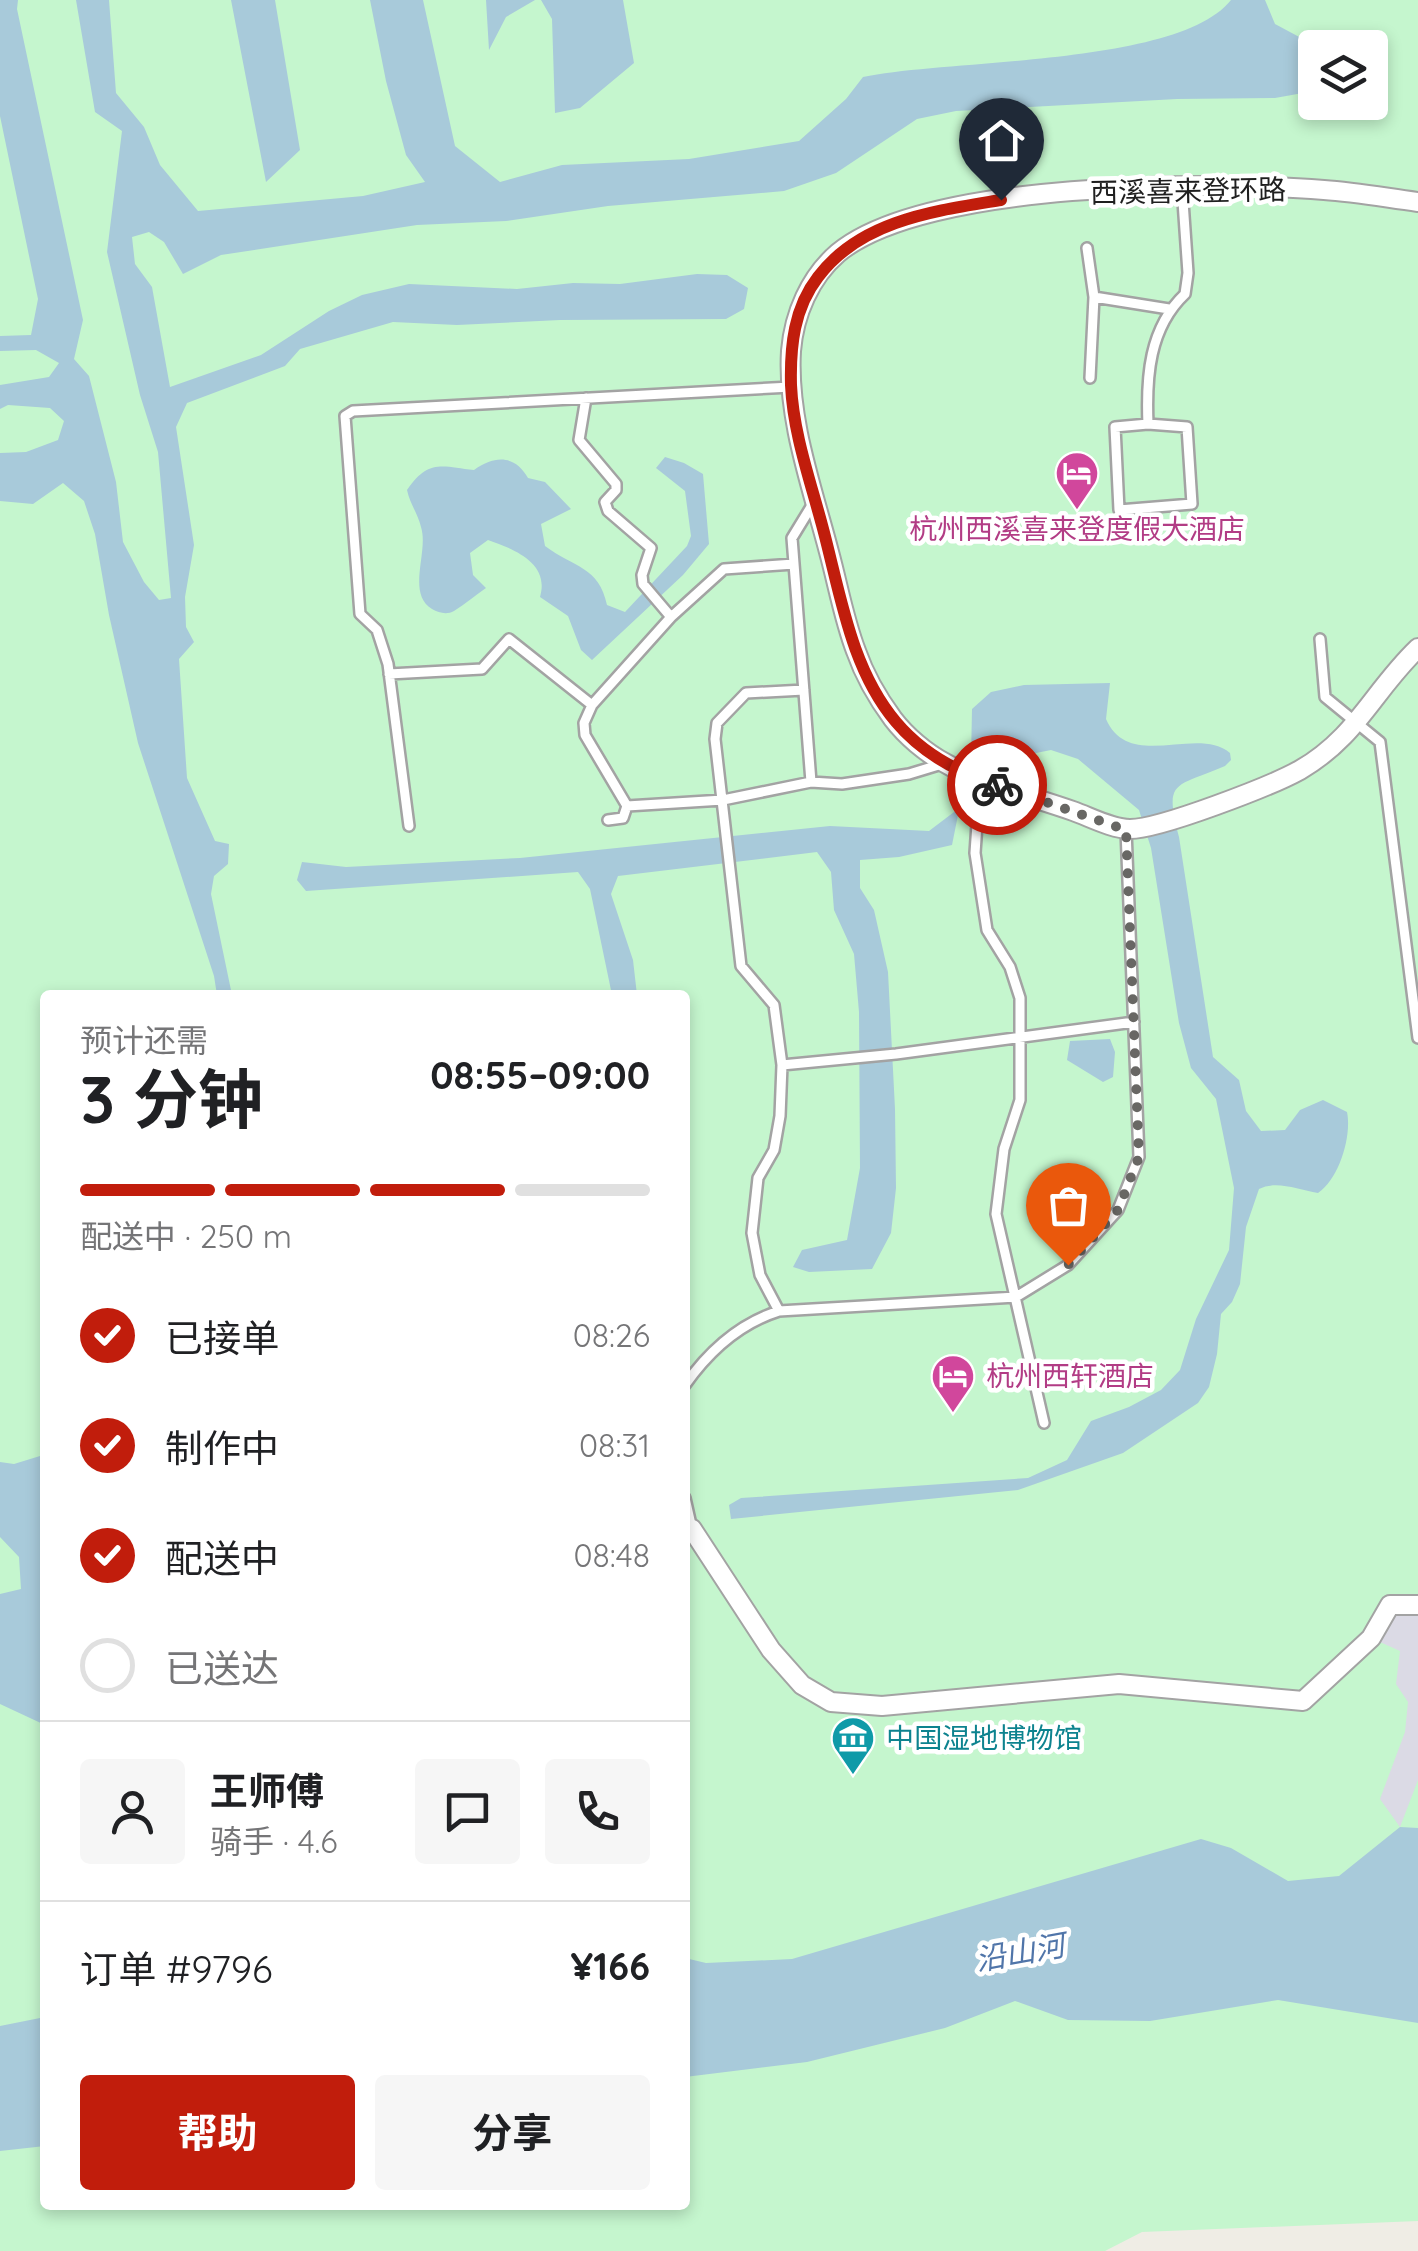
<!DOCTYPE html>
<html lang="zh">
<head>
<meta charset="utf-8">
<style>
  body { margin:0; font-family:Quicksand,"Noto Sans SC",sans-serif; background:#f6f6f6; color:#202124; height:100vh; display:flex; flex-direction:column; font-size:38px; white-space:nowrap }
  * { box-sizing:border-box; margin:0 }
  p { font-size:32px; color:#757577 }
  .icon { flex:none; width:55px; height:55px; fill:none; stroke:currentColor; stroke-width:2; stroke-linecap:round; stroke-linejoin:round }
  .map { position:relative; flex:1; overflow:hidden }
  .side { position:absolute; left:40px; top:990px; width:650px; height:1220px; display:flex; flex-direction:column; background:#fff; border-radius:10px; box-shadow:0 5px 15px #0003 }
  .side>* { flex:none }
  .fabs { position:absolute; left:1298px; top:30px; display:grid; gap:20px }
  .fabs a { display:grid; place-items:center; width:90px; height:90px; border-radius:10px; background:#fff; box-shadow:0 5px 15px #0003; font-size:50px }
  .pin { position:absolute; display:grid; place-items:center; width:85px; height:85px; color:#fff; margin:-102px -42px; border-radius:50% 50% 50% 0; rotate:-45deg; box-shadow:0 0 10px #0007 }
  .pin .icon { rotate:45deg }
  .courier { position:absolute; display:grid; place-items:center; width:100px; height:100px; margin:-50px; border:8px solid #c11d0c; border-radius:50%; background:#fff; color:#222; box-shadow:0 2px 12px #0007 }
  .summary em { font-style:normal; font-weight:700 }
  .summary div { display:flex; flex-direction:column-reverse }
  .summary { display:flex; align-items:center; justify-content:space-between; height:170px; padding:0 40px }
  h1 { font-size:65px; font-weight:700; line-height:75px }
  .bar { display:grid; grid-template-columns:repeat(4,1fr); gap:15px 10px; align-content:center; height:120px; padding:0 40px }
  .bar i { height:12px; border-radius:8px; background:#e0e0e0 }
  .bar .on { background:#c11d0c }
  .bar p { grid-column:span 4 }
  .line { display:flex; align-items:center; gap:25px; padding:0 40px; border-top:2px solid #e0e0e0 }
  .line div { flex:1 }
  .round { display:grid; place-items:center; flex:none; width:105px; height:105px; border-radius:10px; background:#f6f6f6 }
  ol { padding:0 40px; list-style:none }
  li { display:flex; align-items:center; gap:30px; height:110px }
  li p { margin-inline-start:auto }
  li .icon { padding:10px; border-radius:50%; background:#c11d0c; color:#fff; stroke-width:4 }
  li:last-child { color:#757577 }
  li i { width:55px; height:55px; border:5px solid #e0e0e0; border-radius:50% }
  .cta { display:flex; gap:20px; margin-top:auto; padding:20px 40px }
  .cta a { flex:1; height:115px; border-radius:10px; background:#c11d0c; color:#fff; font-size:40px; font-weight:700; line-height:115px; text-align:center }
  .cta a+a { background:#f6f6f6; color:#202124 }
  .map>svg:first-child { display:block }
  .park { fill:#c5f6ce; fill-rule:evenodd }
  .plaza { fill:#dbdae5 }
  .water { fill:#a8cada }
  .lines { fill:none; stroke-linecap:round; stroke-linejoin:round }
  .lane-casing { stroke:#a3a3a3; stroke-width:14 }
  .street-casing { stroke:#a3a3a3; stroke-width:22 }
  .lane { stroke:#fff; stroke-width:9 }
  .street { stroke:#fff; stroke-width:18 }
  .done { stroke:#686764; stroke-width:10; stroke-dasharray:0 18 }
  .route { stroke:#c11d0c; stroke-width:12 }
  .labels { text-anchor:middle; stroke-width:9; stroke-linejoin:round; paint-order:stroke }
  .street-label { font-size:28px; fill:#1f1f1f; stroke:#fff }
  .hotel-label { font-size:28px; fill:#b23c85; stroke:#fff }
  .culture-label { font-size:28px; fill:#0d838f; stroke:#fff; text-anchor:start }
  .water-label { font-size:30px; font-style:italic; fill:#5075a9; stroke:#fff }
</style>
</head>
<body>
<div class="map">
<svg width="1418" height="2251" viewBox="0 0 1418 2251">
  <rect width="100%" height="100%" fill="#efede5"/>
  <path class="park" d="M0,0h1418v2221l-276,11 -37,19h-1105zM1315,48h55v54h-55zM45,995h640v1210h-640z"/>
  <path class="plaza" d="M1390,1605h28v175l-18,47 -20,-28 25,-67 3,-30 -12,-18 4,-33 -29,-13z"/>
  <path class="water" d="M0,0h18l-1,9 66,311 -9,39 15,17 27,106 7,60 21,40 15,18 12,-2 -13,-146 -18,-57 -33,-143 15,-121 -27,-19 -19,-112h33l7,93 28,34 16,38 38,46 165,-15 62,-14 -19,-27 -20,-74 -16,-81h53l32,146 45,36 62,-17 127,-6 110,-18 47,-42 17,-22c85,-18 316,-11 368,-77h34l10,24 43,23 -3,1 -1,43 -39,7 -98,1 -221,12 -39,8 -81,54 -52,18 -176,15 -102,15 -89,4 -196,30 -38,19 -19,-32 -15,-10 -17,5 3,27 17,23 18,100 91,-32 68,-44 33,-16 47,-11 108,5 56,-6 47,1 77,-10 30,1 21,13 -4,21 -18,10 -166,1 -103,5 -64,-3 -93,27 -15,17 -98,37 -11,24 18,118 -9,52 1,30 8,15 -15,17 8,119 28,63 14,3 -1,20 -14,12 -3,18 21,101h-15l-3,-19 -76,-233 -29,-128 -14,-81 -11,-33 -21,-18 -30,21 -33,-3v-48l26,-1 32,-12 6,-19 -14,-13 -42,-3 -8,4v-24l49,-8 10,-14 -23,-13 -36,1v-15l31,-1 7,-36 -38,-183z
    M231,0h44l25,150 -34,32z
    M486,0h49l-29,17 -17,33z
    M541,0h82l11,63 -54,45 -25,5 -3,-94z
    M665,457l19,6 19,11 6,70 -26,31 -91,85 -11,-10 -13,-34 -28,-19c10,-34 -26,-48 -52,-57l-18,13 3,22 13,13c-10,7 -21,16 -32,23 -7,4 -15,2 -22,-2 -26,-16 -3,-57 -11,-82 -3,-13 -11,-23 -14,-37 21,-31 34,-24 67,-20 21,-15 41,-15 54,8l17,4 26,27 -30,15 4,22c29,22 54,20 62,59l18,7 62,-66 4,-10 -6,-45 -29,-23z
    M1110,683l-4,36c23,53 91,6 124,34l1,7 -6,6c-51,22 -61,13 -46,71l34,220 26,23 7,31 15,20 24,-1 15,-20 23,-10 24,12c5,24 -8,67 -29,81 -20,-3 -41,-13 -59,-4l-13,38 -6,57 -8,18 -11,12 -4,40 -8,33 -11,16 -75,50 -105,37 -287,29 -2,-14 12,-7 287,-20 39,-18 24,-39 38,-14 32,-17 19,-20 16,-51 33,-69 5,-62 -18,-89 -25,-31 -12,-45 -28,-175 -12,-38 -61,-51 -27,-9 -30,6 -6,6 -6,15 -3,26 2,27 -4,2 -45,-22 -7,35 -53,12 -39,3v28l14,22 14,62 7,137 1,79 -5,45 -19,36 -63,3 -16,-5 9,-17 45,-10 13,-72 -1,-156 -5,-58 -20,-44 -3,-38 -14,-20 -199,24 -7,18 22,66 4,35h-25l-22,-106 -12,-17 -272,19 -9,-11 5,-18 44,5 174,-9 310,-32 99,5 29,-22 7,-16 6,-34 1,-50 19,-17 33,-7z
    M1110,1039l5,13 -2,25 -10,5 -36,-22 3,-19z
    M40,1456h5v269l-45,-21v-110l21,-5 -2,-32 -19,-20v-75l14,2z
    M1400,1827l18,1v195l-140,-23 -128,21 -82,-1 -53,-19 -70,27 -138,34 -122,15v-119l21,5 86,-4 409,-120 30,9 57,33 51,-5z
    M45,2017v129l-45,5v-125z"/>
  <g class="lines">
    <g class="lane-casing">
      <path id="lane" d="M1087,248l7,49 -4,81
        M1094,297l75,12
        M1148,424l39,3 5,77 -73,6 -4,-83z
        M1148,424c-2,-47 1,-96 37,-130l3,-21 -6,-86
        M671,617l53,-48 70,-5
        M1320,639l5,58 55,45 38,296
        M389,674l93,-5 27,-30 83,66 79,-88 -28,-33 -1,-9 9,-27 -43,-37 -3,-9 11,-12v-6l-37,-44 7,-42
        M592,705l-8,18 1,12 42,71
        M811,782l-19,-244 22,-36
        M608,820l15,-2 4,-12 96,-6 88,-18 31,2 67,-10 33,-10
        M977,824l-2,29 12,77 23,37 10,31v102l-16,49 -8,65 48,209
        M409,826l-21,-162 -11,-34 -17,-16 -15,-198 8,-5 438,-24
        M782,1065l114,-11 238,-32
        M779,1311l-19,-36 -8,-42 6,-55 16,-28 6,-34 2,-51 -8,-60 -33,-39 -26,-227 2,-16 29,-30 58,-3
        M685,1385c24,-34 53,-61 94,-74l237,-14 52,-32 50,-55 21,-53 -13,-327
        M685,1498l7,31"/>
    </g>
    <g class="street-casing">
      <path id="street" d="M1418,202c-31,-4 -62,-10 -94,-12 -112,-9 -399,-9 -486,63 -28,24 -44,61 -47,98 -4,68 21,136 38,201 9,33 15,68 27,99 8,23 23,49 37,68 13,17 33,34 52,44 39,23 86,33 128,48 17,6 39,18 57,18 30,0 141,-43 170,-59 57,-33 73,-79 118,-122
        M685,1530l7,-1 79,121 31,35 29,17 51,4 237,-22 184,17 68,-63 19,-33h28"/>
    </g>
    <use href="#lane" class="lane"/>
    <use href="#street" class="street"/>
  </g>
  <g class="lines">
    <path class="done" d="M997,785l129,45 13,327 -21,53 -50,55"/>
    <path class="route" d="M997,785c-38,-12 -75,-32 -101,-63 -46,-54 -56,-131 -74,-197 -12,-45 -29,-93 -31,-140 -1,-39 3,-77 27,-108 43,-57 117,-66 183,-77"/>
  </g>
  <defs>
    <g id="hotel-pin" transform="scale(2.25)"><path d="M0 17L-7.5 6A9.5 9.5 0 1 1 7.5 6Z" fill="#d1479c" stroke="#fff"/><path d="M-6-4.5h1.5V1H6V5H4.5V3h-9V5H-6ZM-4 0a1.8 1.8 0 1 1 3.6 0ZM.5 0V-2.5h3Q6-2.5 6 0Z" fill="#fff"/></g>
    <g id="museum-pin" transform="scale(2.25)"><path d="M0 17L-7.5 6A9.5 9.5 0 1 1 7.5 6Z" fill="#0f9aa8" stroke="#fff"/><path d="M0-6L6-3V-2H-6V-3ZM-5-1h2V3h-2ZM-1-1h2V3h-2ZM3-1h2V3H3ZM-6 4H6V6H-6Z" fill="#fff"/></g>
  </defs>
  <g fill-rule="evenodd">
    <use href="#hotel-pin" x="1077" y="473"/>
    <use href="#hotel-pin" x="953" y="1376"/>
    <use href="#museum-pin" x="853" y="1738"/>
  </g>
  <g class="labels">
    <g class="street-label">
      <text transform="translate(1188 191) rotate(-1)" y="10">西溪喜来登环路</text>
    </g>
    <g class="hotel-label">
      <text x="1077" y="539">杭州西溪喜来登度假大酒店</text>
      <text x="986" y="1386" text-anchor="start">杭州西轩酒店</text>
    </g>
    <g class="culture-label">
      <text x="886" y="1748">中国湿地博物馆</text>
    </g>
    <g class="water-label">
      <text transform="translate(1020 1953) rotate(-10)" y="10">沿山河</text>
    </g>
  </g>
</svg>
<div class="fabs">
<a><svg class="icon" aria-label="layers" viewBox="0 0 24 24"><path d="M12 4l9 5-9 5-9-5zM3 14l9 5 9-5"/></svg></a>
</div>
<div class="pin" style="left:1068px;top:1265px;background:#ea580c"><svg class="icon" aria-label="bag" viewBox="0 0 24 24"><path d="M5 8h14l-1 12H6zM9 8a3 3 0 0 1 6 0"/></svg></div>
<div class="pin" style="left:1001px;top:200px;background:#1f2937"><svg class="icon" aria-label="home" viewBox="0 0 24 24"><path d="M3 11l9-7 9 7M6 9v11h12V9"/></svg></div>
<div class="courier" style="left:997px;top:785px"><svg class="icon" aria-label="bike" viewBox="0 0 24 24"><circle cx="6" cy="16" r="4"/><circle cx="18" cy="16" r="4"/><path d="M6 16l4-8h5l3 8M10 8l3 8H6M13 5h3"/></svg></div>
<section class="side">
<div class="summary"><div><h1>3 分钟</h1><p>预计还需</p></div><em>08:55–09:00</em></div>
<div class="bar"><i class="on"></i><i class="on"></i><i class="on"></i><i></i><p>配送中 · 250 m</p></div>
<ol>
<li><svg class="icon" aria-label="check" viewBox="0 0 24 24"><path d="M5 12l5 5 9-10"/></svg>已接单<p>08:26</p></li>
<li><svg class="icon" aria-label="check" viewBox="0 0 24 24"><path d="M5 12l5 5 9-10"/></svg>制作中<p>08:31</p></li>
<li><svg class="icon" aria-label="check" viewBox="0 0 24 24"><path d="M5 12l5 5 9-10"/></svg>配送中<p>08:48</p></li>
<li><i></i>已送达</li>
</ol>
<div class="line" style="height:180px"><a class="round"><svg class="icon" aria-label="person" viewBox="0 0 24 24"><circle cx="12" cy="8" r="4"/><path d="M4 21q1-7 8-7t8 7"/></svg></a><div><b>王师傅</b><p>骑手 · 4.6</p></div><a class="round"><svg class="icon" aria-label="chat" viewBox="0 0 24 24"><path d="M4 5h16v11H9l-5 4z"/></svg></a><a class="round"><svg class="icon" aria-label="phone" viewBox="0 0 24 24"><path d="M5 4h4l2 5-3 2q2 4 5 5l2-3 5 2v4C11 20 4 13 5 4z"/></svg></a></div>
<div class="line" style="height:130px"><div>订单 #9796</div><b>¥166</b></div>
<div class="cta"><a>帮助</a><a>分享</a></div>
</section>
</div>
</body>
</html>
